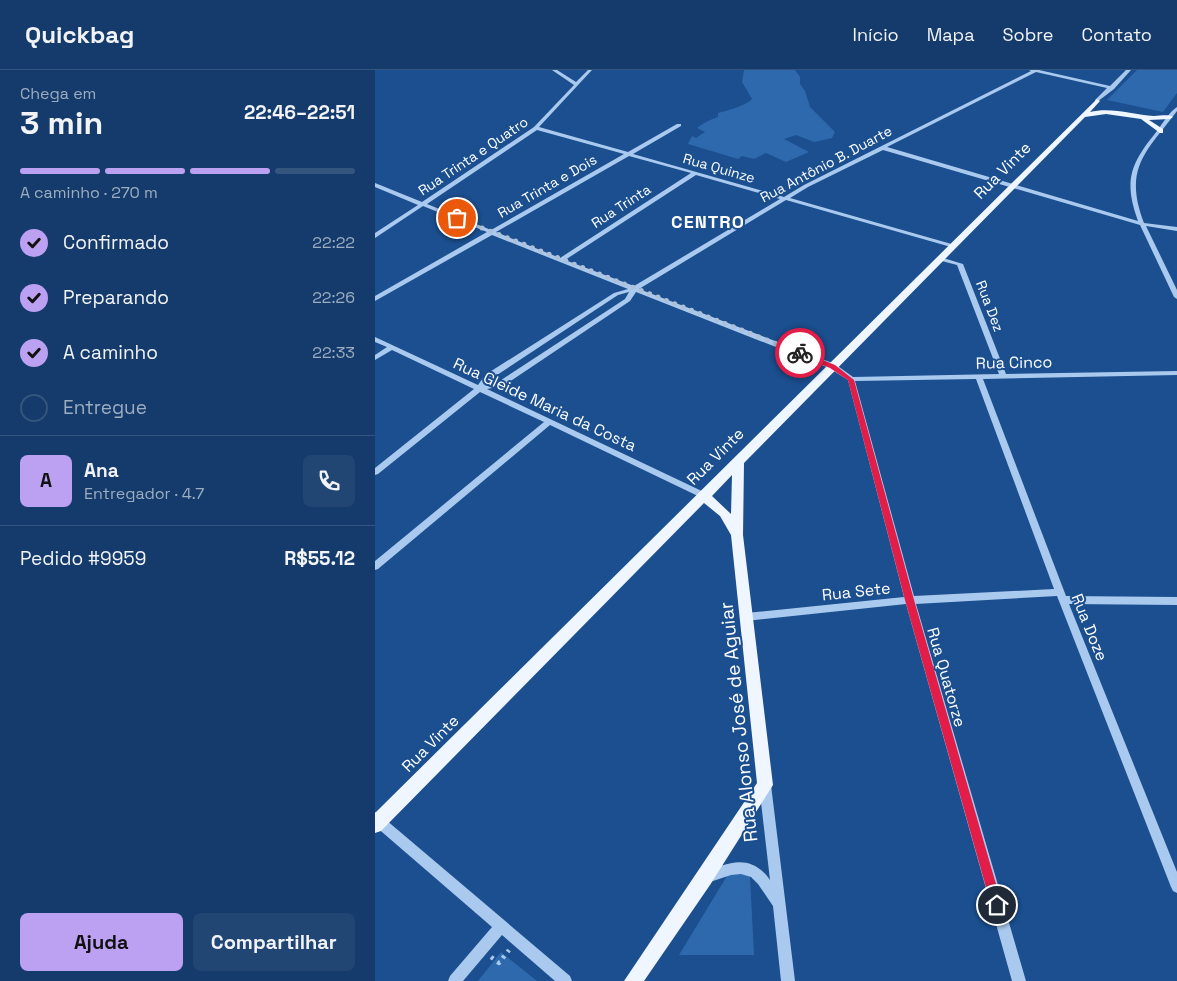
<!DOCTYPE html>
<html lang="pt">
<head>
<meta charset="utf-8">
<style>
  body { margin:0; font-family:"Space Grotesk",sans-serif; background:#214673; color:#f1f3f6; height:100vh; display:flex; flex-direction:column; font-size:19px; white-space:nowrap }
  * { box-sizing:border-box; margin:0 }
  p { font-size:16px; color:#9dadc1 }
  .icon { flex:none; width:28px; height:28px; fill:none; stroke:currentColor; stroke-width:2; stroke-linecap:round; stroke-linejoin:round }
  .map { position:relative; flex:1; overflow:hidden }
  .panel { display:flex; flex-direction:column; background:#143b6b; width:375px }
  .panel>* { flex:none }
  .pin { position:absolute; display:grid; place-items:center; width:42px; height:42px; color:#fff; margin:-21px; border:2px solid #fff; border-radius:50%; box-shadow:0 1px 5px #0007 }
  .courier { position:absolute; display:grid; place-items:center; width:50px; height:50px; margin:-25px; border:4px solid #e11d48; border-radius:50%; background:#fff; color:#222; box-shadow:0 1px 6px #0007 }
  .head em { font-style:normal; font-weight:600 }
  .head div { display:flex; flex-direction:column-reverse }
  .head { display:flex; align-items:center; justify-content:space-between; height:85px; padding:0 20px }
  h1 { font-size:32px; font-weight:600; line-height:38px }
  .bar { display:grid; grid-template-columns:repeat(4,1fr); gap:8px 5px; align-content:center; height:60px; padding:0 20px }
  .bar i { height:6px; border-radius:4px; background:#33557e }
  .bar .active { background:#bca0f2 }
  .bar p { grid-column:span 4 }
  .line { display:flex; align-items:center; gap:12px; padding:0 20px; border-top:1px solid #33557e }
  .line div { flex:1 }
  .round { display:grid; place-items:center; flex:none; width:52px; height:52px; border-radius:8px; background:#214673 }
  ol { padding:0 20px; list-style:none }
  li { display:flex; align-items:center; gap:15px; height:55px }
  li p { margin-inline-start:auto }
  li .icon { padding:5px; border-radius:50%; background:#bca0f2; color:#111; stroke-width:4 }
  li:last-child { color:#9dadc1 }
  li i { width:28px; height:28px; border:2px solid #33557e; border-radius:50% }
  .button { display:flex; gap:10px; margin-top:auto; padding:10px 20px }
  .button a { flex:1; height:58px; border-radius:8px; background:#bca0f2; color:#111; font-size:20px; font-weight:600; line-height:58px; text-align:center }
  .button a+a { background:#214673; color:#f1f3f6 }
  header { display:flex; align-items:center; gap:30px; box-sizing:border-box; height:70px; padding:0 25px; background:#143b6b; border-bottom:1px solid #33557e }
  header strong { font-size:24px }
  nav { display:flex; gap:28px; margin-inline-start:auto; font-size:18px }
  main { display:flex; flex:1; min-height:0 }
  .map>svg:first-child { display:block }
  .green { fill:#2e69ad }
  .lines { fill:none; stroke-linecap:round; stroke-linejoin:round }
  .path { stroke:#a9c9ee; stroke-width:4.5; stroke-dasharray:3 5; stroke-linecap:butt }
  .minor { fill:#a9c9ee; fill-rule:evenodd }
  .major { fill:#f0f6ff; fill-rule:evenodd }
  .route { fill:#e11d48 }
  .done { stroke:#afc1d8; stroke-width:5; stroke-dasharray:0 9 }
  .labels { text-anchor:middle; stroke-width:4; stroke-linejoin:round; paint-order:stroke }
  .far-street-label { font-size:14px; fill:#fff; stroke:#1b4f8f }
  .street-label { font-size:16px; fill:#fff; stroke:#1b4f8f }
  .far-district-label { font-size:18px; font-weight:bold; letter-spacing:1px; fill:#fff; stroke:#1b4f8f }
  .near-street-label { font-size:19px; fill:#fff; stroke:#1b4f8f }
</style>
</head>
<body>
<header>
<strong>Quickbag</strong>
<nav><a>Início</a><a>Mapa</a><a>Sobre</a><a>Contato</a></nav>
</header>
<main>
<section class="panel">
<div class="head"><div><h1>3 min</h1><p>Chega em</p></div><em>22:46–22:51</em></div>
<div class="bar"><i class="active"></i><i class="active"></i><i class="active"></i><i></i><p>A caminho · 270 m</p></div>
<ol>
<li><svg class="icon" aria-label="check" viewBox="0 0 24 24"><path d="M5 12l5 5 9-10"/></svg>Confirmado<p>22:22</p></li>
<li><svg class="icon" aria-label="check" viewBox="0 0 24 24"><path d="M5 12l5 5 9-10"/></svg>Preparando<p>22:26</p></li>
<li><svg class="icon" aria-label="check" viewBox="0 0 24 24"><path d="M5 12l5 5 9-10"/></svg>A caminho<p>22:33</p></li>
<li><i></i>Entregue</li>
</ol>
<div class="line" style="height:90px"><b class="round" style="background:#bca0f2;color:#111">A</b><div><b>Ana</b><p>Entregador · 4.7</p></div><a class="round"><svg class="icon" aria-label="phone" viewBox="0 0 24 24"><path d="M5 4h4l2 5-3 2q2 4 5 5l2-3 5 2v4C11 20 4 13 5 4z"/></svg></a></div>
<div class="line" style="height:65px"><div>Pedido #9959</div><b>R$55.12</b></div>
<div class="button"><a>Ajuda</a><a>Compartilhar</a></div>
</section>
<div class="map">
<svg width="802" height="911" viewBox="0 0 802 911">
  <rect width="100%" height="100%" fill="#1b4f8f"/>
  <path class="green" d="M369,0h51l5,7v7l5,7 5,16 25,25 -3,6 -18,4 -18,-7 -12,4 25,13 -23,10 -20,-9 -12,6 -12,-3 -4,3 -50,-15 4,-8 4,2 9,-6 -8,-4c4,-4 15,-9 21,-11v-4c9,-2 29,-8 34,-14l-10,-17z
    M762,0h40v23l-14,19 -56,-12z
    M355,801l20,5 4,79h-75z
    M126,882l36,29h-59z"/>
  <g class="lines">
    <path class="path" d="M116,887l8,6 10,-13"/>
    <path class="minor" d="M177,0h5l19,12 12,-12h4l-53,57 89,25 49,-28h4v2l-48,28 151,43 20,-12 227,-114 -2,-1h10l71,16 16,-16h5l-17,19 -17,13 -2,-1v-1l12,-12 -71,-16 -149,75 251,74c-15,-41 -7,-58 19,-90 6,-8 12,-19 20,-24v4c-31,41 -54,57 -33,112l33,4v4l-31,-5 31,64v9l-3,-2 -34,-72 -257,-75 -75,37 -18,11 165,47v2h-4l-165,-47 -147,89 196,75 18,13 146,-3 -42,-109 -19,-5 -1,-1 3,-2 23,7 43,110 171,-3v4l-194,4 83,217 111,1v8l-108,-1 108,268v21l-4,-2 -2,-4 -114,-291 -141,8 110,377h-14l-106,-377 -160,17 -3,-1 -2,-3 2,-3 3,-1 158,-16 -56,-217 -19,-12 -193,-76 -6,9 -127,85 -16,3 219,104 1,2 -1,2h-6l-150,-72 -172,144 -3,1v-9l169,-139 -64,-30 -102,82 -3,1v-7l99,-79 -82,-39 -17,10v-5l12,-8 -12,-5v-5l103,48 7,-10 129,-82 14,-4 -136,-54 -117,66v-5l112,-64 -64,-26 -48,32v-5l43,-28 -43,-18v-4l47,19 112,-75 40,-42zM162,60l87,24 -133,76 -64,-26zM254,86l62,17 -131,85 -64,-26zM321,105l84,24 -146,87 -69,-26zM254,222l-4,7 -127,83 -12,3 5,-6 127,-84zM601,309l78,210 -140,7 -59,-215z
      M390,710l4,1 2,4 24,196h-14l-8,-75 -15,-22 -7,-7 -10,-3 -10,1 -24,8 -4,-2 -2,-4 2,-4c25,-11 48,-20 67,7l-11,-95 2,-4z
      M0,742l4,2 191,162 2,5h-17l-53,-46 -39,46h-15l2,-5 42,-49 -117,-101z"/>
    <path class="major" d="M722,29l3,2 -10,11c22,-5 43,3 64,4 7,0 14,-2 19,1l-3,2 -21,1 14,9v4h-3l-19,-14 -35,-5 -21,3 -341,346 -1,72 30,250 -63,100 -66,96h-20l133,-198 -26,-248 -11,-19 -16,-13 -323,328 -6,2v-20zM357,405l-1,39 -19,-18z"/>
  </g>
  <path class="route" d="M425,281l35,14 19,15 60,220 88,305 -1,4 -4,2 -4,-2 -2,-4 -86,-305 -57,-220 -18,-12 -32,-13 -1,-2z"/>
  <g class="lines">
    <path class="done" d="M82,148l343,135"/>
  </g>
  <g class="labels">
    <g class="far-street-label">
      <text transform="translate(98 86) rotate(-34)" y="5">Rua Trinta e Quatro</text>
      <text transform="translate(451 94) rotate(-28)" y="5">Rua Antônio B. Duarte</text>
      <text transform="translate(344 98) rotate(16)" y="5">Rua Quinze</text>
      <text transform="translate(172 116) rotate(-30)" y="5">Rua Trinta e Dois</text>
      <text transform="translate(246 136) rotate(-33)" y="5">Rua Trinta</text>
      <text transform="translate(615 236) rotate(69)" y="5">Rua Dez</text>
    </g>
    <g class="street-label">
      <text transform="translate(627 100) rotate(-45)" y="6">Rua Vinte</text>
      <text transform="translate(639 292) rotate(-1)" y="6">Rua Cinco</text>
      <text transform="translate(170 334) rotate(25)" y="6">Rua Gleide Maria da Costa</text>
      <text transform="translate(340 386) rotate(-45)" y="6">Rua Vinte</text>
      <text transform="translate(481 521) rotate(-6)" y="6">Rua Sete</text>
      <text transform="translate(715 557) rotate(68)" y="6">Rua Doze</text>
      <text transform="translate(572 607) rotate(74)" y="6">Rua Quatorze</text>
      <text transform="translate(55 673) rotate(-45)" y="6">Rua Vinte</text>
    </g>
    <g class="far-district-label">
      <text x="333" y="158">CENTRO</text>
    </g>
    <g class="near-street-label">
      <text transform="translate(363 652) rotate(-96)" y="7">Rua Alonso José de Aguiar</text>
    </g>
  </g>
</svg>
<div class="pin" style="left:82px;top:148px;background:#ea580c"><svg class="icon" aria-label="bag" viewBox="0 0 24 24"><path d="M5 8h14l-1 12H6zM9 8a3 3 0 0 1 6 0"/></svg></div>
<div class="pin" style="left:622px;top:835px;background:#1f2937"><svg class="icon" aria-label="home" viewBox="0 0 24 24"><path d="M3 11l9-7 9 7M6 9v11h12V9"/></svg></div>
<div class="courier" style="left:425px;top:283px"><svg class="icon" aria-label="bike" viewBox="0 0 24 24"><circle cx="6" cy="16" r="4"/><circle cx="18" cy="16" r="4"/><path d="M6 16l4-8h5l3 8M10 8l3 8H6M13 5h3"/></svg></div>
</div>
</main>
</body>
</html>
